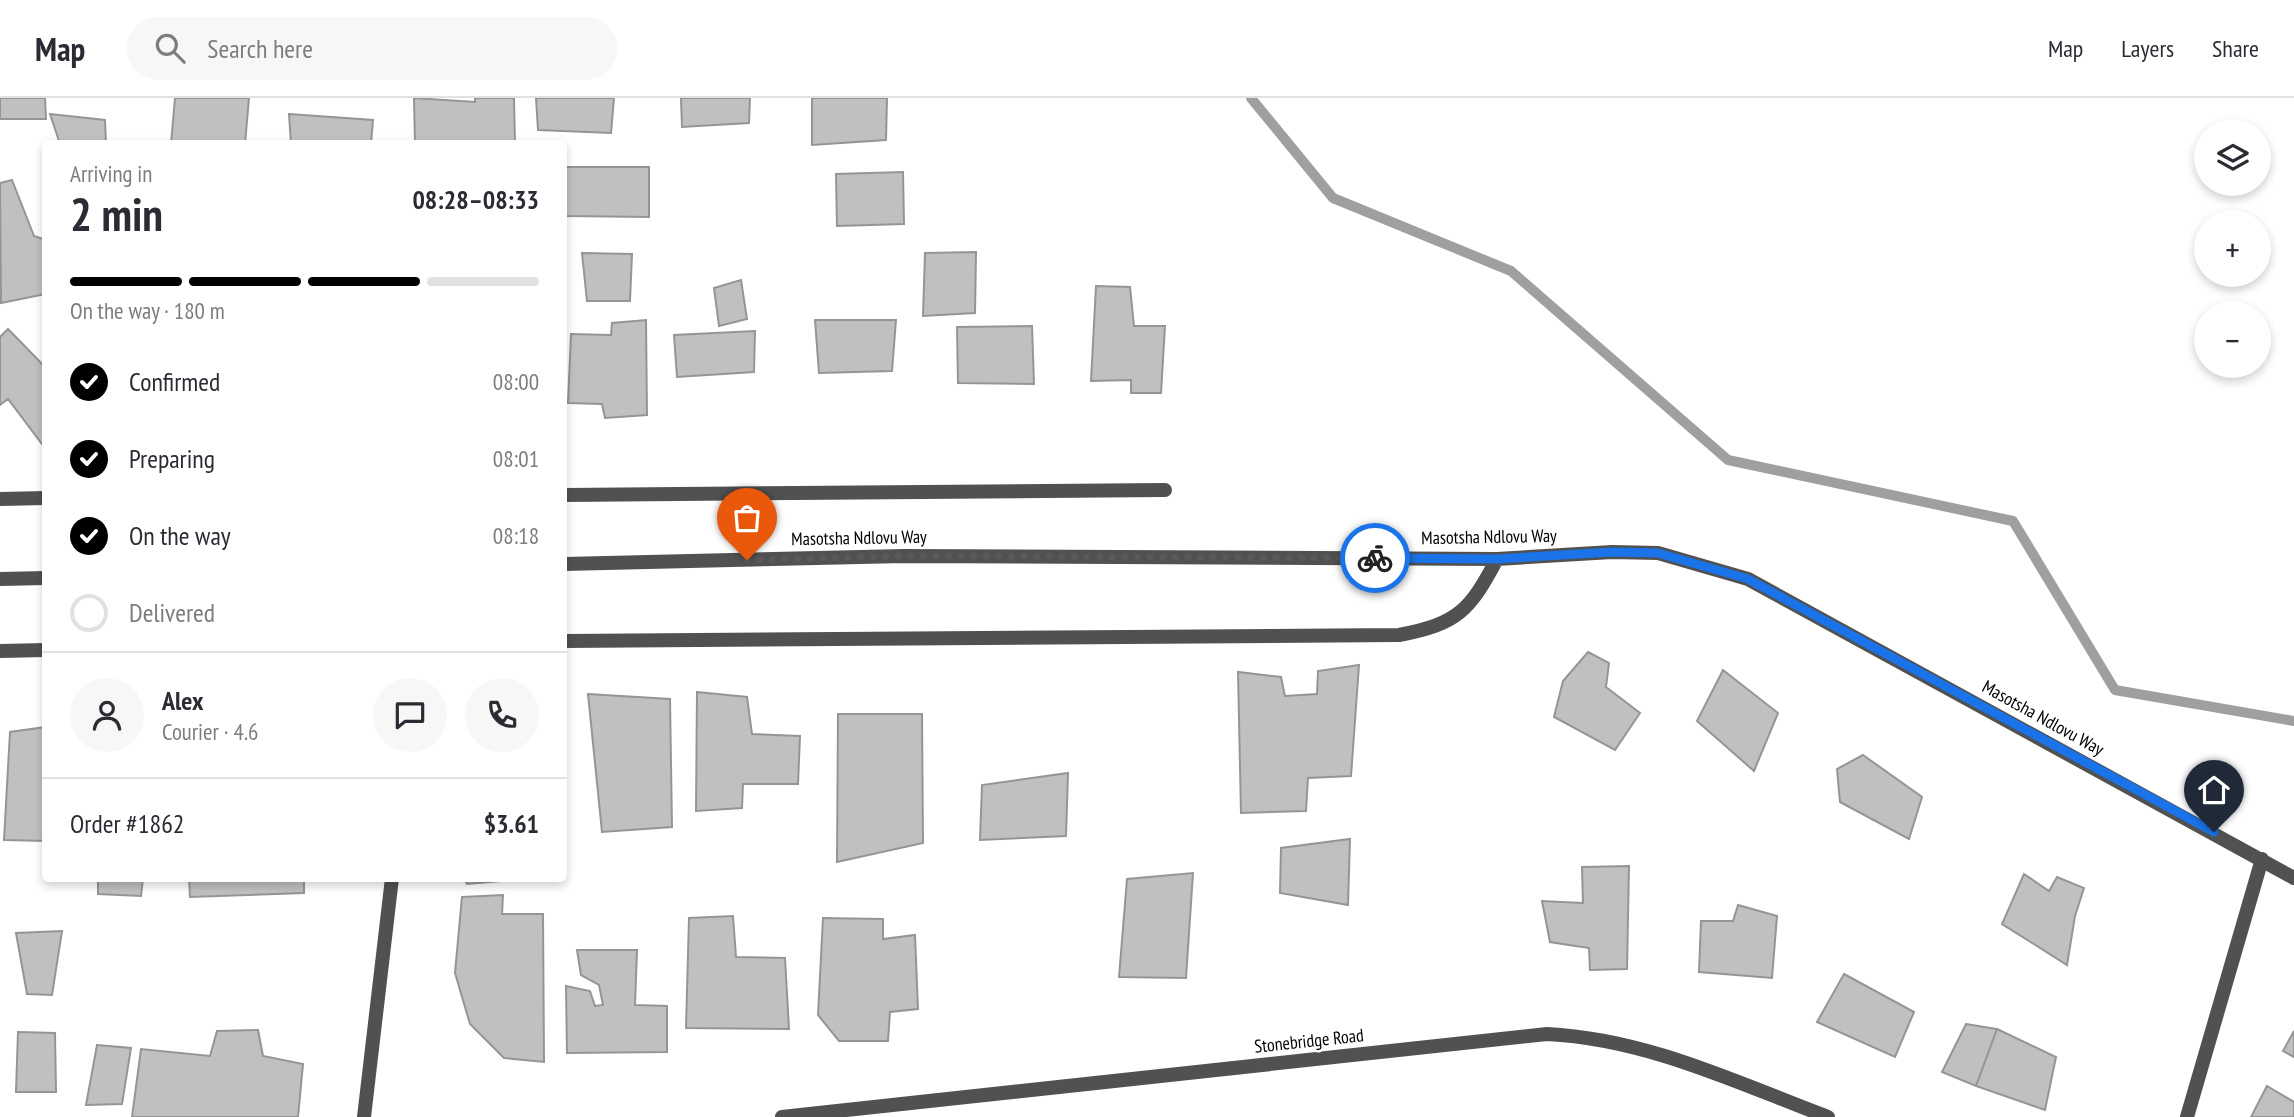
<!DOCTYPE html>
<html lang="en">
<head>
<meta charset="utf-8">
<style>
  body { margin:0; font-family:"PT Sans Narrow",sans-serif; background:#f7f7f7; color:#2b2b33; height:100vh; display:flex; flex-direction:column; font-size:26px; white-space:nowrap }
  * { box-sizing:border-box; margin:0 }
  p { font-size:23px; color:#7c7c81 }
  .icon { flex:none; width:38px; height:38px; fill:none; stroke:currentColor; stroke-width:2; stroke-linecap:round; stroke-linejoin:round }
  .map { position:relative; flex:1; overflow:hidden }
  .panel { position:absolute; left:42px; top:42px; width:525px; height:742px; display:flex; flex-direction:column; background:#fff; border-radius:7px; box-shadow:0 4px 10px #0003 }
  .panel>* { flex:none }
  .tools { position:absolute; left:2194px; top:21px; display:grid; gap:14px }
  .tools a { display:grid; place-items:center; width:77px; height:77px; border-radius:50%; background:#fff; box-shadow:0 4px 10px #0003; font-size:35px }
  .pin { position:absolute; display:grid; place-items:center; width:60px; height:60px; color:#fff; margin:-72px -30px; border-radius:50% 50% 50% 0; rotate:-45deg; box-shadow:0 0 7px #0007 }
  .pin .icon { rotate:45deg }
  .courier { position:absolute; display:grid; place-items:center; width:70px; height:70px; margin:-35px; border:5px solid #1a73e8; border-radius:50%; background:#fff; color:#222; box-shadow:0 2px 9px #0007 }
  .overview em { font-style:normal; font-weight:700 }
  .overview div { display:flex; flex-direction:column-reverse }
  .overview { display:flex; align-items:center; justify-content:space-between; height:119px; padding:0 28px }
  h1 { font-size:46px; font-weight:700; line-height:52px }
  .bar { display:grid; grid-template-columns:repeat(4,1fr); gap:10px 7px; align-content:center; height:84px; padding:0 28px }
  .bar i { height:9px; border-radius:5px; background:#e1e1e2 }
  .bar .active { background:#000 }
  .bar p { grid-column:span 4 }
  .line { display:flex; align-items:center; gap:18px; padding:0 28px; border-top:2px solid #e1e1e2 }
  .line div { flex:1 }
  .round { display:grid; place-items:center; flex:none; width:74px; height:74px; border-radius:37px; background:#f7f7f7 }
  ol { padding:0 28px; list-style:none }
  li { display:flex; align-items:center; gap:21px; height:77px }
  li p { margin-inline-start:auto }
  li .icon { padding:7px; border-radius:50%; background:#000; color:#fff; stroke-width:4 }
  li:last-child { color:#7c7c81 }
  li i { width:38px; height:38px; border:4px solid #e1e1e2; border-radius:50% }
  header { display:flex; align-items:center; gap:42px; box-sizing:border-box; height:98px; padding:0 35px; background:#fff; border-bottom:2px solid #e1e1e2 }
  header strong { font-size:33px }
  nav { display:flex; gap:38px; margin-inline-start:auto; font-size:24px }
  .search { width:490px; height:63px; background:#f7f7f7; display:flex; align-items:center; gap:18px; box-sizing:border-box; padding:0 24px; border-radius:38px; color:#7c7c81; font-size:26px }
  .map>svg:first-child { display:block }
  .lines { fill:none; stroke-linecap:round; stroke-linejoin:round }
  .stream { stroke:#9f9f9f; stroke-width:10 }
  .building { fill:#c0c0c0; stroke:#959595; stroke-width:2 }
  .street { stroke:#515151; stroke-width:14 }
  .done { stroke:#595959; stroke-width:7; stroke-dasharray:0 12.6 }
  .route { stroke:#1a73e8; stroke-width:9 }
  .labels { text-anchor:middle; stroke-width:5; stroke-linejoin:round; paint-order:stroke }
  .street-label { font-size:18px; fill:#000; stroke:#fff }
</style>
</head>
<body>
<header>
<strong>Map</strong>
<div class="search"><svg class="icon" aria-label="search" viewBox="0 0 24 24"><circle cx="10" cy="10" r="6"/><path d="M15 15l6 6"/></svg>Search here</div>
<nav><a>Map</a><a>Layers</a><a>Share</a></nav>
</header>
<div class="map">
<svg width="2294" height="1019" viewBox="0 0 2294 1019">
  <rect width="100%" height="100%" fill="#fff"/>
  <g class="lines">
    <path class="stream" d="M1251,0l82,100 178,73 217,189 285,61 102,169 179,31"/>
  </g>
  <path class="building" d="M0,0h45l1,21h-46z
    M175,0h74l-4,46h-74z
    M414,0l61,4v-4h39l1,46h-100z
    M536,0h78l-3,35 -73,-3z
    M681,0h69l-1,25 -67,4z
    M812,0h75l-1,42 -74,5z
    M50,16l55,6 1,24h-46z
    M289,16l84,6 -2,24h-80z
    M564,69h85v50l-85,-1z
    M903,74l1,52 -67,2 -1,-52z
    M12,82l22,56 12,4v54l-45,9 -1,-120z
    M976,154l-1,61 -52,3 2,-63z
    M582,155l50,1 -2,47h-43z
    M741,182l6,39 -28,7 -5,-38z
    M1096,188l34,1 4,39h31l-4,67h-30v-13l-40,1z
    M646,222l1,95 -42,3 -3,-14 -34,-1 3,-69 40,1 1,-12z
    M815,222h81l-4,51 -73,2z
    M1032,228l2,58 -76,-1 -1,-56z
    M8,231l38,39v73l-4,3 -34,-45 -8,6v-68z
    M755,233l-1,41 -77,5 -3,-42z
    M1588,554l21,11 -3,24 34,26 -25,37 -61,-33 9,-36z
    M1359,567l-8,111 -43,2 -2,33 -65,2 -3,-141 43,5 4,19 32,-2 1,-23z
    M1723,572l55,43 -24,58 -57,-50z
    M697,594l50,5 5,37 48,2 -2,48h-55l-1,24 -46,3z
    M588,596l82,5 2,128 -70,5z
    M838,616h84l1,129 -86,19z
    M46,629v114l-42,-1 6,-108z
    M1863,657l59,42 -13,42 -69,-37 -3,-33z
    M1068,675l-2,63 -86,4 2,-55z
    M1350,741l-2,66 -68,-12 1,-45z
    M1629,768l-2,103 -37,1 -1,-22 -39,-6 -8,-41 41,2 -1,-36z
    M1193,775l-7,105 -67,-1 8,-98z
    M2024,776l25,17 8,-14 27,11 -9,28 -8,49 -65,-41z
    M98,780h45l-2,18 -43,-2z
    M189,780h115v15l-114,4z
    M464,780h73l-70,6z
    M503,797l-1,19h41l1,148 -40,-4 -34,-34 -15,-51 7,-76z
    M1738,807l39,11 -5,62 -73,-6 2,-51h32z
    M733,818l3,41 49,1 4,71 -103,-1 3,-110z
    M823,820l60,1v20l32,-4 3,74 -28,3 -2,29h-49l-21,-26z
    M62,833l-10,64 -25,-1 -11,-61z
    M577,852h60l-2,55 32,1v46l-100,1 -1,-67 24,5 5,15 8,-1 -4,-20 -18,-10z
    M1844,876l70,38 -19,45 -78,-35z
    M1966,926l31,5 -21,57 -34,-14z
    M1997,931l59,28 -11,53 -69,-24z
    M258,932l5,26 40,8 -5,53h-166l9,-68 69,7 7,-25z
    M2294,933v26l-11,-6z
    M18,934l37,1 1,59h-40z
    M97,947l34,3 -9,56 -36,1z
    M2267,988l27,16v15h-43z"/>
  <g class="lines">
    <path class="street" d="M564,397l601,-5
      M0,401l46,-1
      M564,466l340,-8 593,3 115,-7 46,1 90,26 546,299
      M0,481l46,-1
      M564,543l835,-6c59,-11 71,-25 98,-76
      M0,553l46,-1
      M364,1019l28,-239
      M782,1019l765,-83c100,5 188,48 281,83
      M2187,1019l75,-258"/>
  </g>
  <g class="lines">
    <path class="done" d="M747,462l157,-4 471,2"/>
    <path class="route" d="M1375,460l122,1 115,-7 46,1 90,26 466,253"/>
  </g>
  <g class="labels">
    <g class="street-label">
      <text transform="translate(1489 439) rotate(-1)" y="6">Masotsha Ndlovu Way</text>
      <text transform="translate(859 440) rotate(-1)" y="6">Masotsha Ndlovu Way</text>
      <text transform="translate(2043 620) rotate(29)" y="6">Masotsha Ndlovu Way</text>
      <text transform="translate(1309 943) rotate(-6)" y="6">Stonebridge Road</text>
    </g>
  </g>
</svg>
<div class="tools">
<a><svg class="icon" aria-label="layers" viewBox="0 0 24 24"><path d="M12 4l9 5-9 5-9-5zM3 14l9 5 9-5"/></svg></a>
<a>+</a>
<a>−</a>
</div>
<div class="pin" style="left:747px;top:462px;background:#ea580c"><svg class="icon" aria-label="bag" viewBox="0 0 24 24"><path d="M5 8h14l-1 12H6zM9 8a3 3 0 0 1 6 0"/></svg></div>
<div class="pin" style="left:2214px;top:734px;background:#1f2937"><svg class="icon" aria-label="home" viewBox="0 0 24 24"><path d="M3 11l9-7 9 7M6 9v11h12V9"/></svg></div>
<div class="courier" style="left:1375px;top:460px"><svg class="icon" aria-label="bike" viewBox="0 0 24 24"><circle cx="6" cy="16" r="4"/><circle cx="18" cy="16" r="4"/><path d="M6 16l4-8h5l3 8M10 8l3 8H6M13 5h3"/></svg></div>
<section class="panel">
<div class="overview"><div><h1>2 min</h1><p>Arriving in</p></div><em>08:28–08:33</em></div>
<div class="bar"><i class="active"></i><i class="active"></i><i class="active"></i><i></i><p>On the way · 180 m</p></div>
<ol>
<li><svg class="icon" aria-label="check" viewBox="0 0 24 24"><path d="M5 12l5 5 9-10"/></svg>Confirmed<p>08:00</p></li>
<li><svg class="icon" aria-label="check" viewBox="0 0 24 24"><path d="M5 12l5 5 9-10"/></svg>Preparing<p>08:01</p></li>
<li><svg class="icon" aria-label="check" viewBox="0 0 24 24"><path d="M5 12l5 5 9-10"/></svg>On the way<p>08:18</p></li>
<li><i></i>Delivered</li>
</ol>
<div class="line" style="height:126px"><a class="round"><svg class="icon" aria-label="person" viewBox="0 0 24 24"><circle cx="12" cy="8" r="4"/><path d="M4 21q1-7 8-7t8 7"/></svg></a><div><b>Alex</b><p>Courier · 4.6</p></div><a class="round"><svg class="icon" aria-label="chat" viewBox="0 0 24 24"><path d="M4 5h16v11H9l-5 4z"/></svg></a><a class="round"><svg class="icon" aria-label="phone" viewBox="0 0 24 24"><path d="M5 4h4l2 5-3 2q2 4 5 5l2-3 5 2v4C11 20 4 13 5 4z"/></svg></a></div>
<div class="line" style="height:91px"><div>Order #1862</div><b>$3.61</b></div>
</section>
</div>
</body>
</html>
